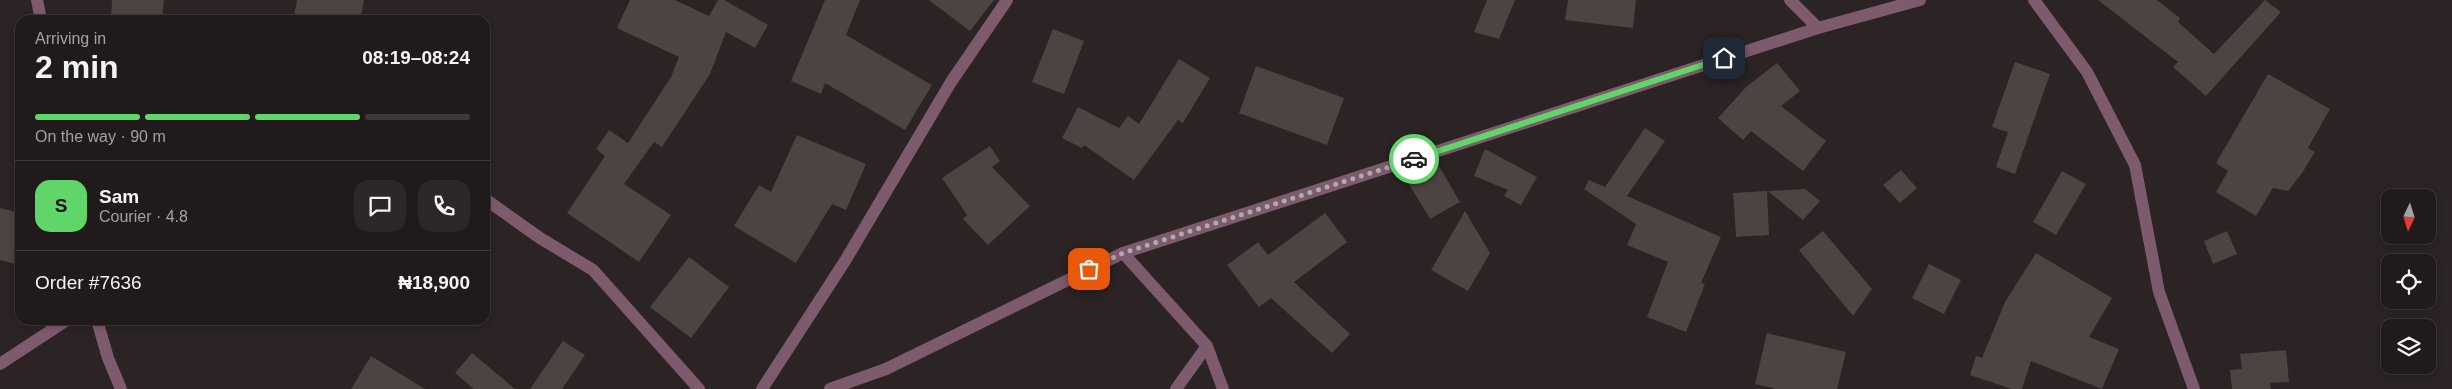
<!DOCTYPE html>
<html lang="en">
<head>
<meta charset="utf-8">
<style>
  body { margin:0; font-family:Helvetica,sans-serif; background:#2d2728; color:#f1f3f6; height:100vh; display:flex; flex-direction:column; font-size:19px; white-space:nowrap }
  * { box-sizing:border-box; margin:0 }
  p { font-size:16px; color:#a2a1a3 }
  .icon { flex:none; width:28px; height:28px; fill:none; stroke:currentColor; stroke-width:2; stroke-linecap:round; stroke-linejoin:round }
  .map { position:relative; flex:1; overflow:hidden }
  .details { position:absolute; left:15px; top:15px; width:475px; height:310px; display:flex; flex-direction:column; background:#201a1b; border-radius:15px; box-shadow:0 2px 8px #0003,0 0 0 1px #3d383a }
  .details>* { flex:none }
  .needle { width:32px; rotate:184deg }
  .controls { position:absolute; left:2381px; top:189px; display:grid; gap:10px }
  .controls a { display:grid; place-items:center; width:55px; height:55px; border-radius:10px; background:#201a1b; box-shadow:0 2px 8px #0003,0 0 0 1px #3d383a; font-size:25px }
  .pin { position:absolute; display:grid; place-items:center; width:42px; height:42px; color:#fff; margin:-21px; border-radius:10px; box-shadow:0 2px 8px #0006 }
  .courier { position:absolute; display:grid; place-items:center; width:50px; height:50px; margin:-25px; border:4px solid #60d56a; border-radius:50%; background:#fff; color:#222; box-shadow:0 1px 6px #0007 }
  .head em { font-style:normal; font-weight:700 }
  .head div { display:flex; flex-direction:column-reverse }
  .head { display:flex; align-items:center; justify-content:space-between; height:85px; padding:0 20px }
  h1 { font-size:32px; font-weight:700; line-height:38px }
  .bar { display:grid; grid-template-columns:repeat(4,1fr); gap:8px 5px; align-content:center; height:60px; padding:0 20px }
  .bar i { height:6px; border-radius:4px; background:#3d383a }
  .bar .active { background:#60d56a }
  .bar p { grid-column:span 4 }
  .line { display:flex; align-items:center; gap:12px; padding:0 20px; border-top:1px solid #3d383a }
  .line div { flex:1 }
  .round { display:grid; place-items:center; flex:none; width:52px; height:52px; border-radius:15px; background:#2d2728 }
  .map>svg:first-child { display:block }
  .building { fill:#4b4441 }
  .lines { fill:none; stroke-linecap:round; stroke-linejoin:round }
  .street { stroke:#7e5a6d; stroke-width:12 }
  .done { stroke:#b0aaab; stroke-width:5; stroke-dasharray:0 9 }
  .route { stroke:#60d56a; stroke-width:6 }
</style>
</head>
<body>
<div class="map">
<svg width="2452" height="389" viewBox="0 0 2452 389">
  <rect width="100%" height="100%" fill="#2b2324"/>
  <path class="building" d="M112,0h52l-2,20h-51z
    M297,0h67l-4,20h-67z
    M630,0h45l34,16 9,-16h6l44,25 -13,23 -29,-16 -16,42 -48,73 -8,-5 -30,42 47,31 -32,47 -72,-49 38,-57 -9,-7 13,-19 19,13 43,-66 8,-20 -62,-29z
    M825,0h35l-14,35 86,50 -27,45 -80,-47 -4,11 -30,-13z
    M929,0h65l-24,31z
    M1487,0h28l-16,39 -25,-7z
    M1568,0h68l-3,28 -68,-8z
    M2098,0h59l23,18 -2,4 36,32 51,-54 16,12 -75,84 -33,-29 5,-5z
    M1053,29l31,12 -20,53 -32,-12z
    M1179,59l31,19 -27,45 -5,-3 -44,60 -50,-35 -2,3 -20,-10 16,-31 41,21 9,-12 11,8z
    M2015,62l35,12 -35,100 -19,-7 12,-35 -16,-5z
    M1777,63l23,28 -19,15 45,35 -23,30 -52,-40 -8,9 -25,-22 28,-31z
    M1256,66l88,32 -17,47 -88,-32z
    M2268,74l62,35 -22,39 7,4 -13,21 -14,18 -15,-3 -17,28 -40,-24 12,-21 -12,-8z
    M1645,128l20,13 -38,55 94,41 -20,46 4,1 -19,48 -39,-15 21,-55 -41,-17 9,-21 -52,-35 5,-9 16,7z
    M797,135l69,29 -20,46 -14,-6 -36,59 -62,-37 25,-41 12,7z
    M990,146l10,15 -8,6 38,39 -42,39 -25,-26 4,-4 -25,-37z
    M1485,149l52,28 -16,28 -17,-9 4,-6 -34,-14z
    M1436,161l24,41 -30,17 -24,-40z
    M1901,170l16,18 -17,15 -17,-18z
    M2062,171l24,13 -30,51 -23,-13z
    M1805,189l15,12 -17,19 -35,-29z
    M1767,191l2,44 -33,2 -3,-44z
    M0,208l20,5v38l-4,13 -16,-4z
    M1465,211l25,42 -22,38 -37,-21z
    M1325,213l22,29 -53,40 56,52 -18,19 -61,-55 -12,9 -32,-42 31,-23 10,13z
    M1823,231l49,58 -19,27 -54,-66z
    M2227,231l10,23 -24,10 -9,-23z
    M2036,253l76,45 -23,39 30,12 -17,40 -71,-28 -9,28h-10l-42,-14 6,-19 6,2 23,-56z
    M689,257l40,30 -38,51 -41,-31z
    M1929,264l32,16 -17,34 -32,-16z
    M1767,333l79,19 -9,37h-60l-22,-5z
    M563,341l22,14 -23,34h-32z
    M2286,350l3,32 -19,1 1,6h-39l-2,-19 12,-1 -2,-15z
    M472,353l43,36h-41l-19,-16z
    M371,356l54,33h-74z"/>
  <g class="lines">
    <path class="street" d="M37,0l4,20
      M1790,0l28,28
      M2034,0l53,72 48,93 24,127 35,97
      M485,199l55,39 53,32 106,119
      M1123,253l84,93 16,43
      M97,320l11,38 13,31
      M0,364l67,-44
      M762,389l83,-128 106,-179 56,-82
      M830,389l56,-20 237,-116 695,-225 102,-28
      M1176,389l31,-43"/>
  </g>
  <g class="lines">
    <path class="done" d="M1089,269l34,-16 291,-94"/>
    <path class="route" d="M1414,159l310,-101"/>
  </g>
</svg>
<div class="controls">
<a><svg class="needle" viewBox="-14 -14 28 28"><path d="M0-13l5 13h-10z" fill="#e53935"/><path d="M0 13l5-13h-10z" fill="#a2a1a3"/></svg></a>
<a><svg class="icon" aria-label="locate" viewBox="0 0 24 24"><circle cx="12" cy="12" r="6"/><path d="M12 2v4M12 18v4M2 12h4M18 12h4"/></svg></a>
<a><svg class="icon" aria-label="layers" viewBox="0 0 24 24"><path d="M12 4l9 5-9 5-9-5zM3 14l9 5 9-5"/></svg></a>
</div>
<div class="pin" style="left:1089px;top:269px;background:#ea580c"><svg class="icon" aria-label="bag" viewBox="0 0 24 24"><path d="M5 8h14l-1 12H6zM9 8a3 3 0 0 1 6 0"/></svg></div>
<div class="pin" style="left:1724px;top:58px;background:#1f2937"><svg class="icon" aria-label="home" viewBox="0 0 24 24"><path d="M3 11l9-7 9 7M6 9v11h12V9"/></svg></div>
<div class="courier" style="left:1414px;top:159px"><svg class="icon" aria-label="car" viewBox="0 0 24 24"><path d="M5 17H2v-5l4-1 3-4h7l3 4 3 1v5h-3M9 17h6M6 11h13"/><circle cx="7" cy="17" r="2"/><circle cx="17" cy="17" r="2"/></svg></div>
<section class="details">
<div class="head"><div><h1>2 min</h1><p>Arriving in</p></div><em>08:19–08:24</em></div>
<div class="bar"><i class="active"></i><i class="active"></i><i class="active"></i><i></i><p>On the way · 90 m</p></div>
<div class="line" style="height:90px"><b class="round" style="background:#60d56a;color:#111">S</b><div><b>Sam</b><p>Courier · 4.8</p></div><a class="round"><svg class="icon" aria-label="chat" viewBox="0 0 24 24"><path d="M4 5h16v11H9l-5 4z"/></svg></a><a class="round"><svg class="icon" aria-label="phone" viewBox="0 0 24 24"><path d="M5 4h4l2 5-3 2q2 4 5 5l2-3 5 2v4C11 20 4 13 5 4z"/></svg></a></div>
<div class="line" style="height:65px"><div>Order #7636</div><b>₦18,900</b></div>
</section>
</div>
</body>
</html>
